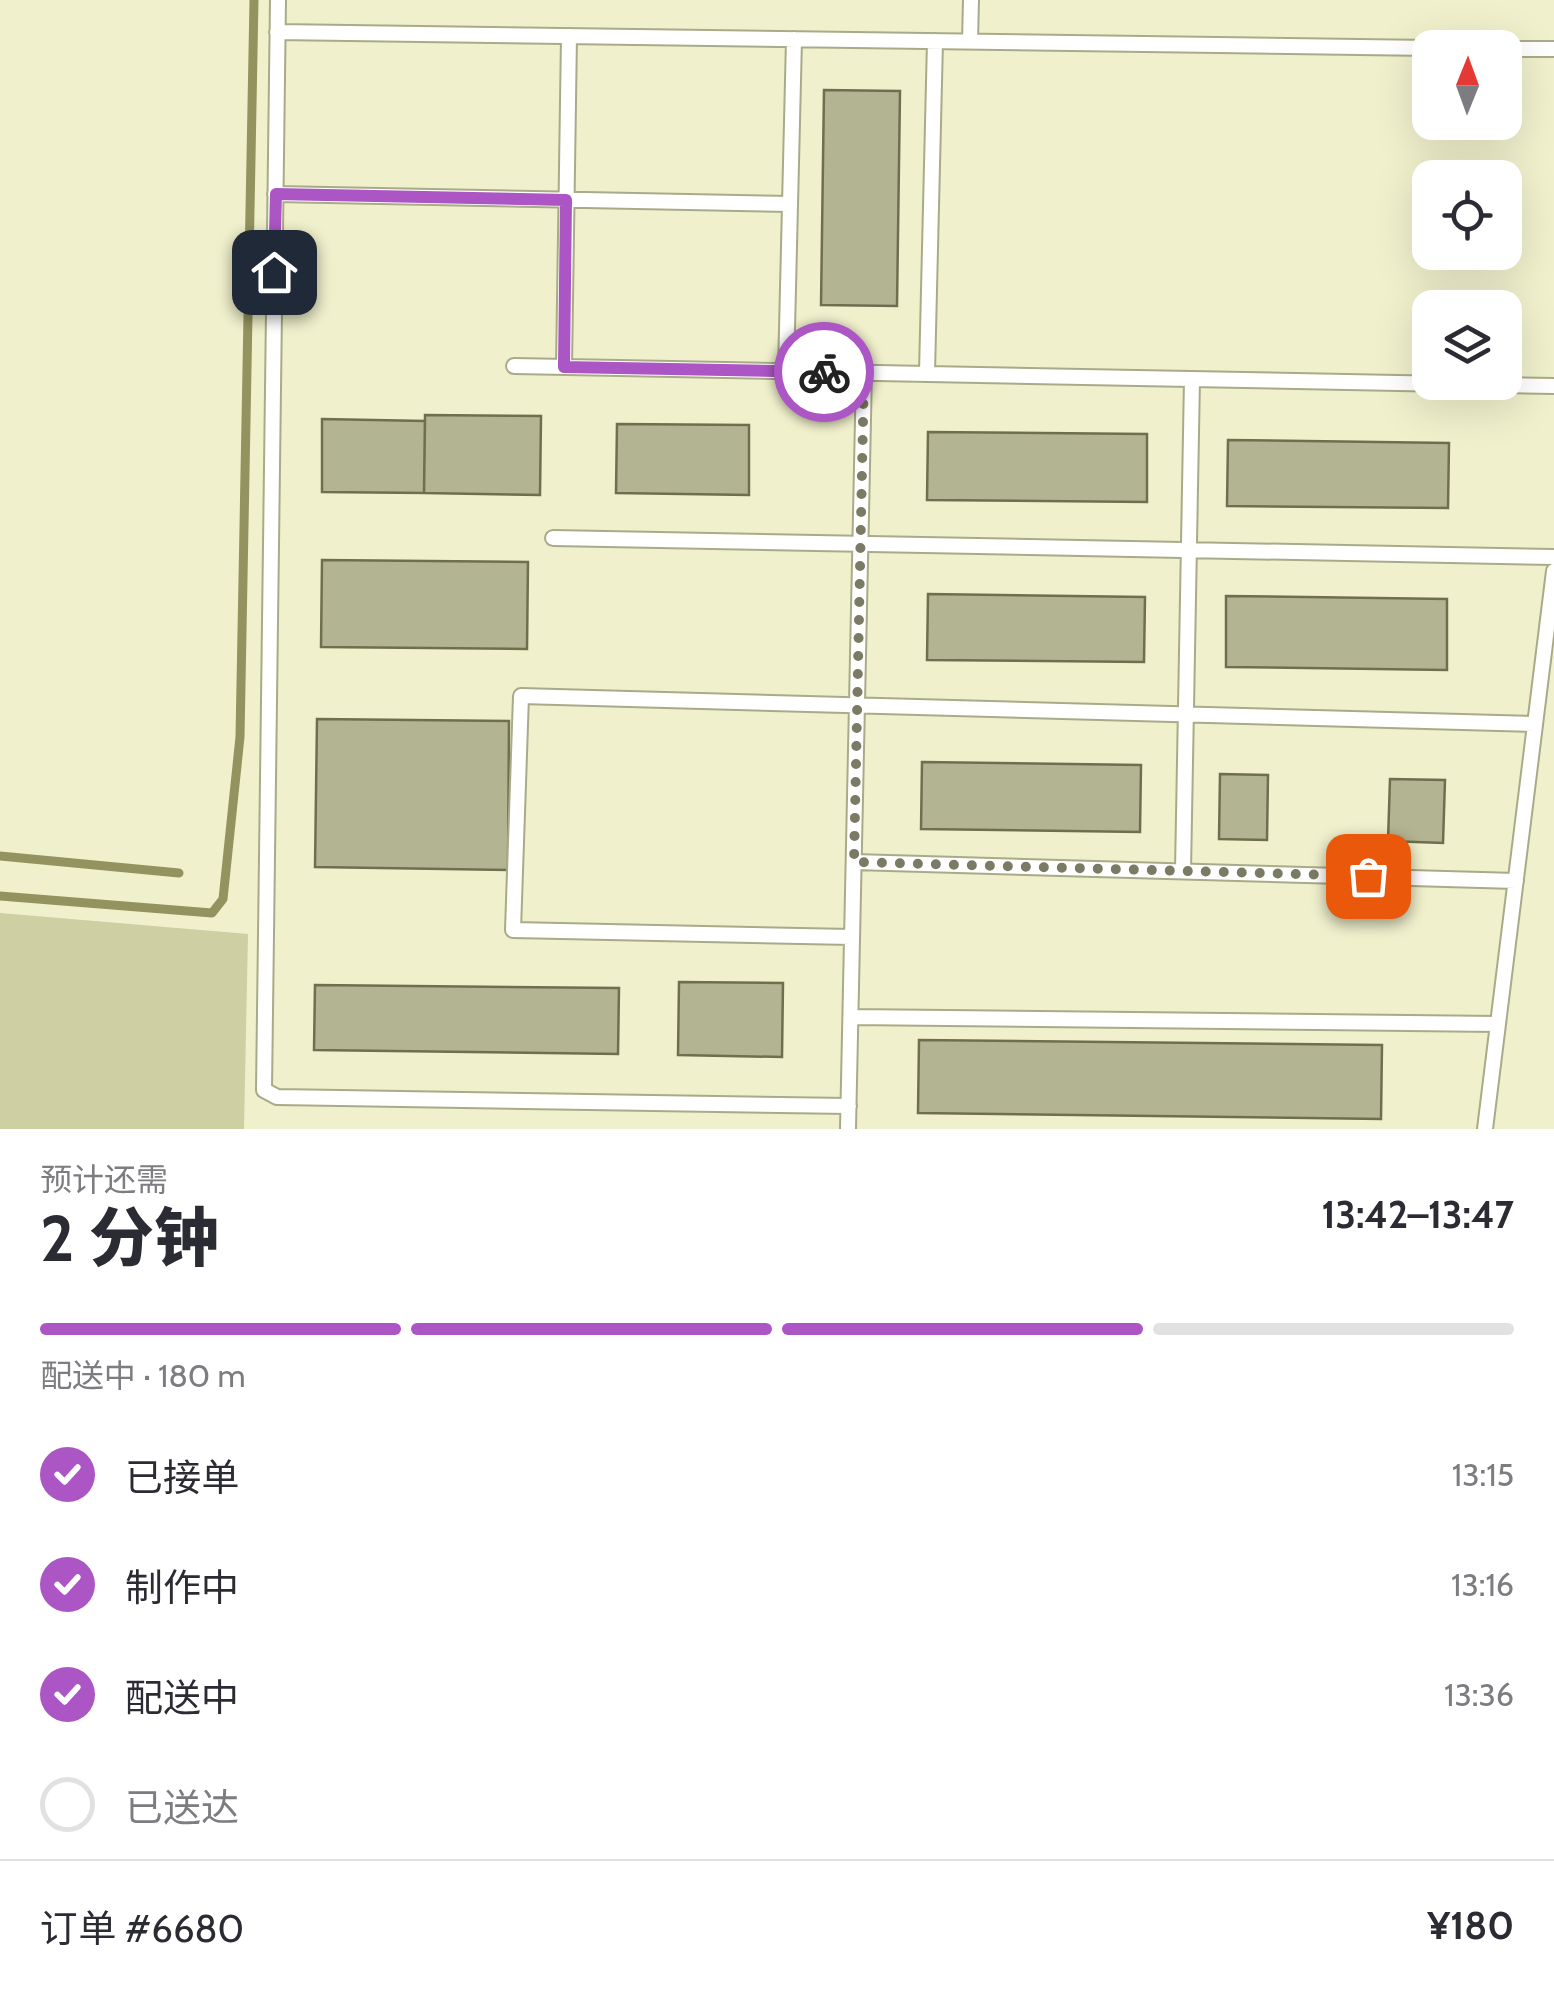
<!DOCTYPE html>
<html lang="zh">
<head>
<meta charset="utf-8">
<style>
  body { margin:0; font-family:Cabin,"Noto Sans SC",sans-serif; background:#f7f7f7; color:#2b2b33; height:100vh; display:flex; flex-direction:column; font-size:38px; white-space:nowrap }
  * { box-sizing:border-box; margin:0 }
  p { font-size:32px; color:#7c7c81 }
  .icon { flex:none; width:55px; height:55px; fill:none; stroke:currentColor; stroke-width:2; stroke-linecap:round; stroke-linejoin:round }
  .map { position:relative; height:1129px; overflow:hidden }
  .details { display:flex; flex-direction:column; background:#fff; flex:1 }
  .details>* { flex:none }
  .needle { width:65px; rotate:1deg }
  .buttons { position:absolute; left:1412px; top:30px; display:grid; gap:20px }
  .buttons a { display:grid; place-items:center; width:110px; height:110px; border-radius:20px; background:#fff; box-shadow:0 10px 40px #0002; font-size:50px }
  .pin { position:absolute; display:grid; place-items:center; width:85px; height:85px; color:#fff; margin:-42px; border-radius:20px; box-shadow:0 5px 15px #0006 }
  .courier { position:absolute; display:grid; place-items:center; width:100px; height:100px; margin:-50px; border:8px solid #ab56c4; border-radius:50%; background:#fff; color:#222; box-shadow:0 2px 12px #0007 }
  .overview em { font-style:normal; font-weight:800 }
  .overview div { display:flex; flex-direction:column-reverse }
  .overview { display:flex; align-items:center; justify-content:space-between; height:170px; padding:0 40px }
  h1 { font-size:65px; font-weight:800; line-height:75px }
  .bar { display:grid; grid-template-columns:repeat(4,1fr); gap:15px 10px; align-content:center; height:120px; padding:0 40px }
  .bar i { height:12px; border-radius:8px; background:#e1e1e2 }
  .bar .active { background:#ab56c4 }
  .bar p { grid-column:span 4 }
  .line { display:flex; align-items:center; gap:25px; padding:0 40px; border-top:2px solid #e1e1e2 }
  .line div { flex:1 }
  ol { padding:0 40px; list-style:none }
  li { display:flex; align-items:center; gap:30px; height:110px }
  li p { margin-inline-start:auto }
  li .icon { padding:10px; border-radius:50%; background:#ab56c4; color:#fff; stroke-width:4 }
  li:last-child { color:#7c7c81 }
  li i { width:55px; height:55px; border:5px solid #e1e1e2; border-radius:50% }
  .map>svg:first-child { display:block }
  .green { fill:#cecfa3 }
  .lines { fill:none; stroke-linecap:round; stroke-linejoin:round }
  .stream { stroke:#93935f; stroke-width:9 }
  .building { fill:#b3b491; stroke:#6f6f4f; stroke-width:2.5 }
  .lane-casing { stroke:#a9aa87; stroke-width:18 }
  .lane { stroke:#fff; stroke-width:14 }
  .done { stroke:#7a7a65; stroke-width:10; stroke-dasharray:0 18 }
  .route { stroke:#ab56c4; stroke-width:12 }
</style>
</head>
<body>
<div class="map">
<svg width="1554" height="1129" viewBox="0 0 1554 1129">
  <rect width="100%" height="100%" fill="#f0f0cc"/>
  <path class="green" d="M0,913l248,21 -4,195h-244z"/>
  <g class="lines">
    <path class="stream" d="M0,856l179,17
      M0,896l212,17 11,-14 17,-162 14,-737"/>
  </g>
  <path class="building" d="M824,90l76,1 -3,215 -76,-1z
    M425,415l116,1 -1,79 -116,-2z
    M322,419l103,2 -1,72 -102,-1z
    M617,424l132,1v70l-133,-2z
    M928,432l219,2v68l-220,-2z
    M1228,440l221,3 -1,65 -221,-2z
    M322,560l206,2 -1,87 -206,-2z
    M928,594l217,3 -1,65 -217,-2z
    M1226,596l221,3v71l-221,-3z
    M317,719l192,2 -1,149 -193,-3z
    M922,762l219,3 -1,67 -219,-3z
    M1220,774l48,1 -1,65 -48,-1z
    M1390,779l55,1 -2,63 -55,-2z
    M679,982l104,1 -1,74 -104,-2z
    M315,985l304,3 -1,66 -304,-4z
    M919,1040l463,5 -1,74 -463,-6z"/>
  <g class="lines">
    <g class="lane-casing">
      <path id="lane" d="M278,0l-14,1090 13,7 572,9
        M277,32l1153,16
        M970,41l1,-41
        M1505,49h49
        M275,194l515,10
        M514,366l1040,20
        M564,367l5,-331
        M786,371l8,-332
        M927,373l8,-332
        M553,538l1001,19
        M854,862l662,19
        M1183,871l9,-492
        M852,937l-339,-7 8,-234 1014,28
        M851,1017l647,7
        M848,1129l16,-757
        M1485,1129l69,-558"/>
    </g>
    <use href="#lane" class="lane"/>
  </g>
  <g class="lines">
    <path class="done" d="M824,372h40l-10,490 514,14"/>
    <path class="route" d="M274,272l2,-78 290,6 -2,167 260,5"/>
  </g>
</svg>
<div class="buttons">
<a><svg class="needle" viewBox="-14 -14 28 28"><path d="M0-13l5 13h-10z" fill="#e53935"/><path d="M0 13l5-13h-10z" fill="#7c7c81"/></svg></a>
<a><svg class="icon" aria-label="locate" viewBox="0 0 24 24"><circle cx="12" cy="12" r="6"/><path d="M12 2v4M12 18v4M2 12h4M18 12h4"/></svg></a>
<a><svg class="icon" aria-label="layers" viewBox="0 0 24 24"><path d="M12 4l9 5-9 5-9-5zM3 14l9 5 9-5"/></svg></a>
</div>
<div class="pin" style="left:1368px;top:876px;background:#ea580c"><svg class="icon" aria-label="bag" viewBox="0 0 24 24"><path d="M5 8h14l-1 12H6zM9 8a3 3 0 0 1 6 0"/></svg></div>
<div class="pin" style="left:274px;top:272px;background:#1f2937"><svg class="icon" aria-label="home" viewBox="0 0 24 24"><path d="M3 11l9-7 9 7M6 9v11h12V9"/></svg></div>
<div class="courier" style="left:824px;top:372px"><svg class="icon" aria-label="bike" viewBox="0 0 24 24"><circle cx="6" cy="16" r="4"/><circle cx="18" cy="16" r="4"/><path d="M6 16l4-8h5l3 8M10 8l3 8H6M13 5h3"/></svg></div>
</div>
<section class="details">
<div class="overview"><div><h1>2 分钟</h1><p>预计还需</p></div><em>13:42–13:47</em></div>
<div class="bar"><i class="active"></i><i class="active"></i><i class="active"></i><i></i><p>配送中 · 180 m</p></div>
<ol>
<li><svg class="icon" aria-label="check" viewBox="0 0 24 24"><path d="M5 12l5 5 9-10"/></svg>已接单<p>13:15</p></li>
<li><svg class="icon" aria-label="check" viewBox="0 0 24 24"><path d="M5 12l5 5 9-10"/></svg>制作中<p>13:16</p></li>
<li><svg class="icon" aria-label="check" viewBox="0 0 24 24"><path d="M5 12l5 5 9-10"/></svg>配送中<p>13:36</p></li>
<li><i></i>已送达</li>
</ol>
<div class="line" style="height:130px"><div>订单 #6680</div><b>¥180</b></div>
</section>
</body>
</html>
